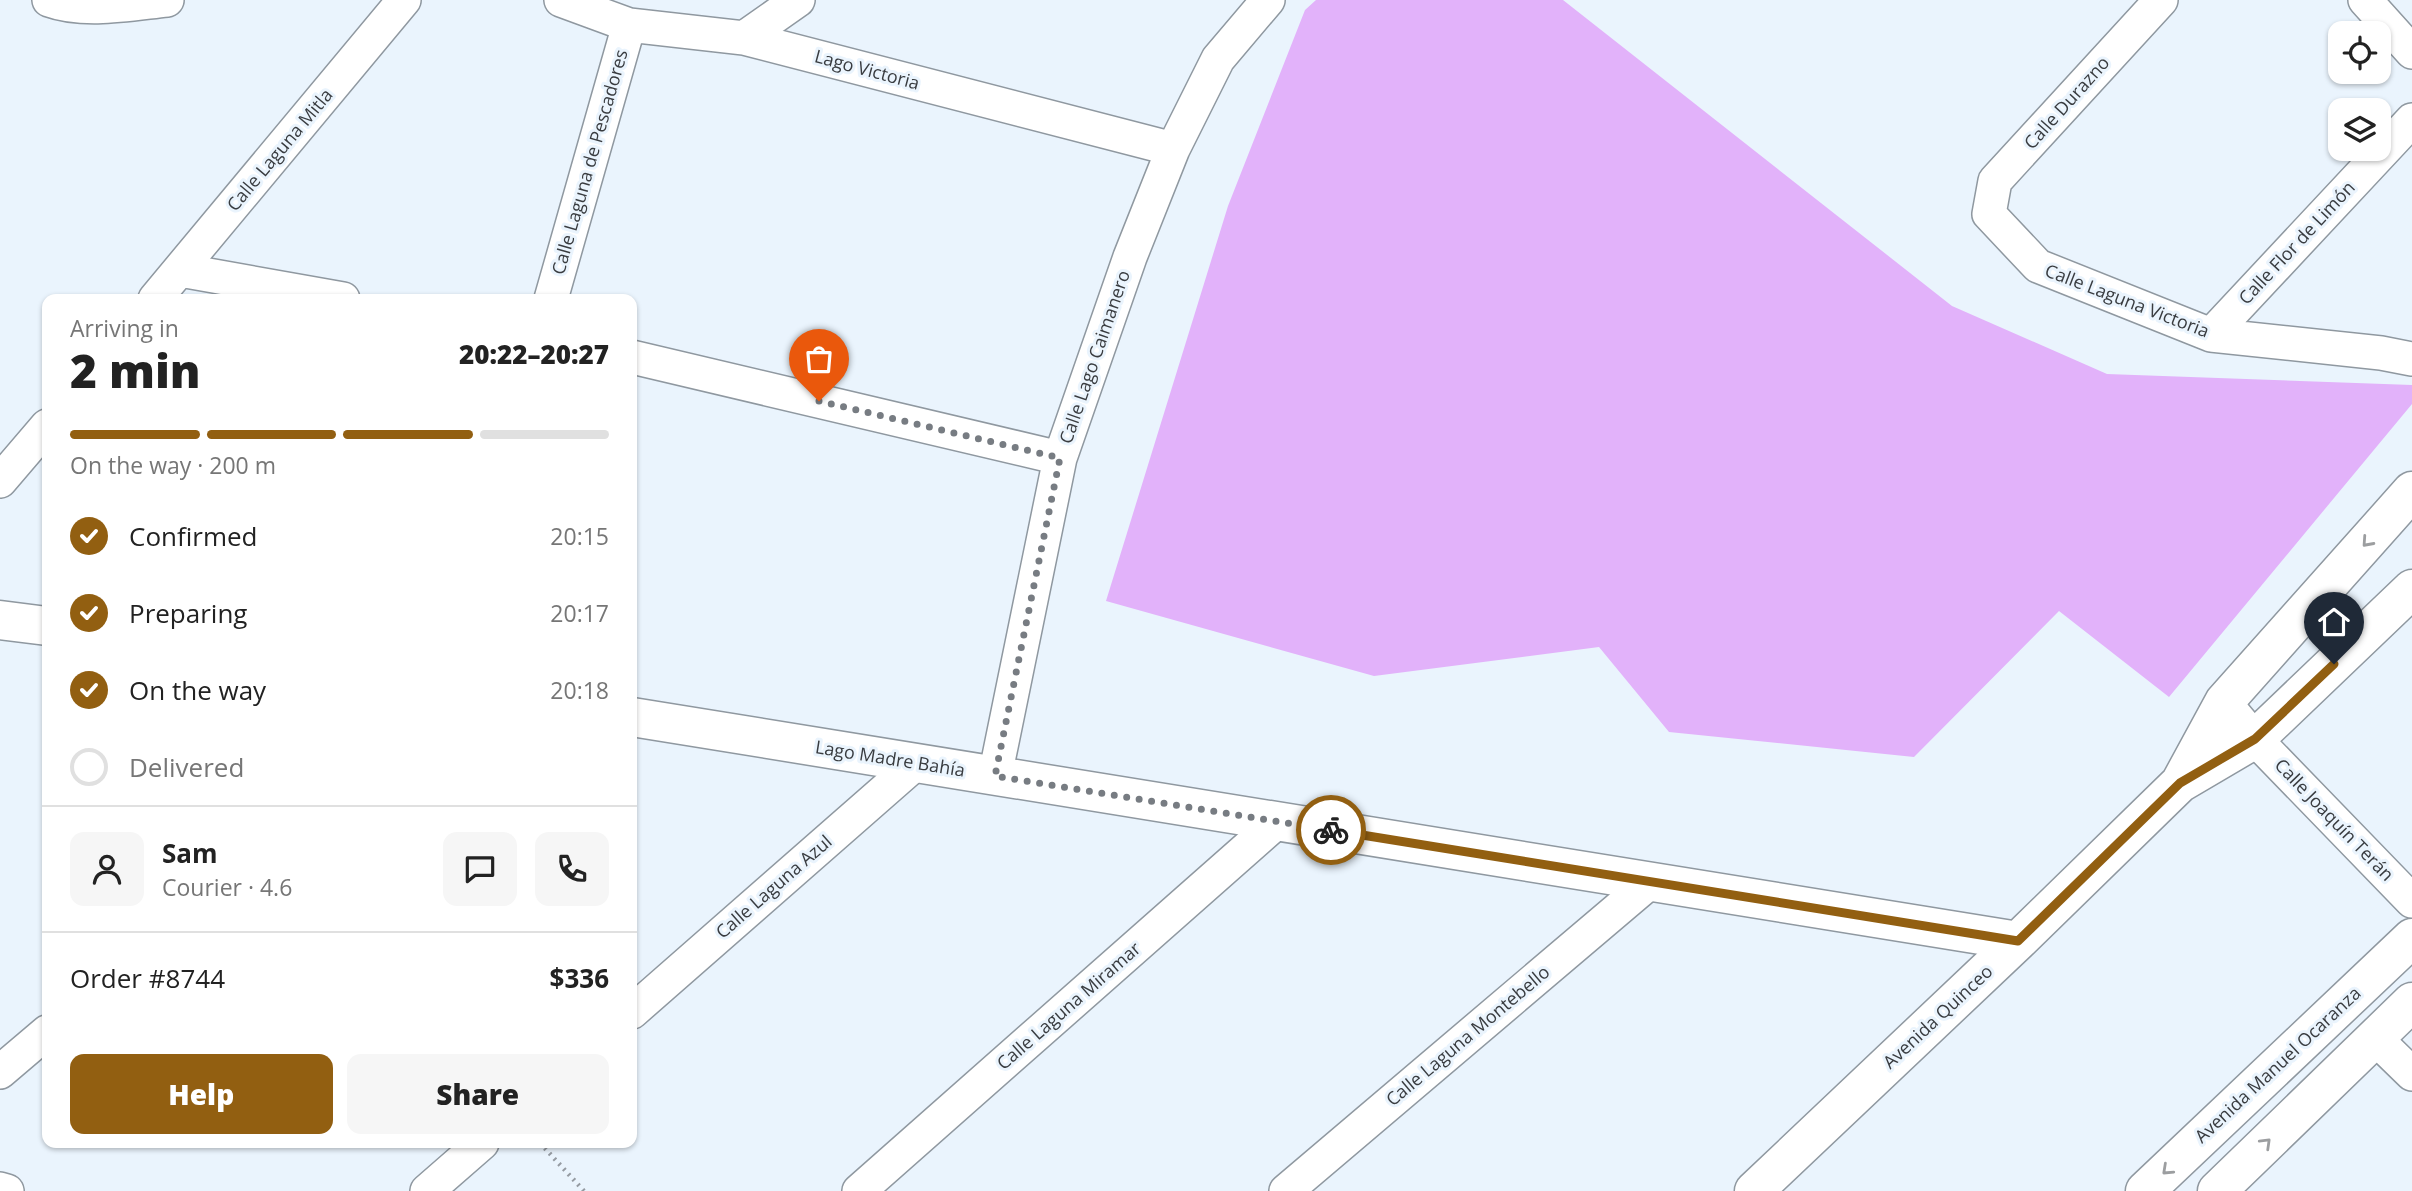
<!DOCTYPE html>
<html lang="en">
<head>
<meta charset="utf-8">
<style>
  body { margin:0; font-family:"Open Sans",sans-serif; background:#f6f6f6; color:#222; height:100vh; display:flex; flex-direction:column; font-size:26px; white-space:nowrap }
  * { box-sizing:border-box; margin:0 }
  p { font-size:23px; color:#767676 }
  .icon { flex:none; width:38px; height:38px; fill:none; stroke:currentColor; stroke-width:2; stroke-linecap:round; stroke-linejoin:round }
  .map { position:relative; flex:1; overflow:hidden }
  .sheet { position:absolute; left:42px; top:294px; width:595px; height:854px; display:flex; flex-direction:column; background:#fff; border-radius:14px; box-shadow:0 2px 5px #0004 }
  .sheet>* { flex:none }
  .fabs { position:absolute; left:2328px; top:21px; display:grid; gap:14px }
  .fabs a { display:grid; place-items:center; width:63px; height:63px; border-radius:14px; background:#fff; box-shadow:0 2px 5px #0004; font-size:35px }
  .pin { position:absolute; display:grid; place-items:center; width:60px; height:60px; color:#fff; margin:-72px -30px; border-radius:50% 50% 50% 0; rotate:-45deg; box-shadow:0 0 7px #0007 }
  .pin .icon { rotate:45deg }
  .courier { position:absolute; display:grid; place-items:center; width:70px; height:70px; margin:-35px; border:5px solid #925f11; border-radius:50%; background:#fff; color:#222; box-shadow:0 2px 9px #0007 }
  .overview em { font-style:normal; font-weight:800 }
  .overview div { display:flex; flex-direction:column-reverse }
  .overview { display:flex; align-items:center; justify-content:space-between; height:119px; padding:0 28px }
  h1 { font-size:46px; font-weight:800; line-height:52px }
  .bar { display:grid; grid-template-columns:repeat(4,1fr); gap:10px 7px; align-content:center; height:84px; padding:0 28px }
  .bar i { height:9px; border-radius:5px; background:#e0e0e0 }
  .bar .on { background:#925f11 }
  .bar p { grid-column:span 4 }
  .line { display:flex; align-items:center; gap:18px; padding:0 28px; border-top:2px solid #e0e0e0 }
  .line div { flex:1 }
  .round { display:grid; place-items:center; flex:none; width:74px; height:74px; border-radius:14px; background:#f6f6f6 }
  ol { padding:0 28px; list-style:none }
  li { display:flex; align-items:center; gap:21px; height:77px }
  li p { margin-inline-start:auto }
  li .icon { padding:7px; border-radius:50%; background:#925f11; color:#fff; stroke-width:4 }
  li:last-child { color:#767676 }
  li i { width:38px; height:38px; border:4px solid #e0e0e0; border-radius:50% }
  .primary-button { display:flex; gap:14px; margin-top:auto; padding:14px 28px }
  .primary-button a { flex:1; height:80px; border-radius:14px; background:#925f11; color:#fff; font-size:28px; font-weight:800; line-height:80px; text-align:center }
  .primary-button a+a { background:#f6f6f6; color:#222 }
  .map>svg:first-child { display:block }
  .green { fill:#e2b2fa }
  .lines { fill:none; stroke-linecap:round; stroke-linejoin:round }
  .street-casing { stroke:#8f98a0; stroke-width:36 }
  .secondary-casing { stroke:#8f98a0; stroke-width:41 }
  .path { stroke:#959ba2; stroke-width:4.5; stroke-dasharray:2 5; stroke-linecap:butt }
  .street { stroke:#fff; stroke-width:33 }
  .secondary { stroke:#fff; stroke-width:38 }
  .oneway { stroke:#9c9ea0 }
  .done { stroke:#777c82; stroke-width:7; stroke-dasharray:0 12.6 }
  .route { stroke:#925f11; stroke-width:9 }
  .labels { text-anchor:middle; stroke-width:6; stroke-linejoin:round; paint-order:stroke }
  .street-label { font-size:18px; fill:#393c40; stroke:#eaf4fd }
</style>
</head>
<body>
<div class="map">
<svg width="2412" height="1191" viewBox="0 0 2412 1191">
  <rect width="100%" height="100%" fill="#eaf4fd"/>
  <path class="green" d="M1316,0h247l389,306 155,68 305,11v19l-243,293 -110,-86 -145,146 -245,-25 -70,-85 -225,29 -268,-75 122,-395 77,-196z"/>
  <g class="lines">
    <g class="street-casing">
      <path id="street" d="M49,0c36,13 81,4 118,0
        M561,0l68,25 115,13 429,111
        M2161,0l-166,181 -6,33 49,52 173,69 170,18 31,6
        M2365,0l47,52
        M744,38l54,-38
        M180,270l163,29
        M155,299l249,-299
        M551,299l78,-274
        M2211,335l201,-215
        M632,357l428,101
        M0,481l47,-55
        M2224,702l31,37 157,162
        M995,776l65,-318 70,-201 43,-108 45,-90 50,-59
        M632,1012l284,-249
        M2375,1038l37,36
        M0,1072l47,-40
        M0,1189l7,2
        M427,1191l55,-48
        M859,1191l419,-370
        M1286,1191l364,-309"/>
    </g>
    <g class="secondary-casing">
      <path id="secondary" d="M0,620l47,6
        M632,717l1386,224
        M2180,783l44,-81 188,-211
        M1754,1191l264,-250 162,-158 75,-44 157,-150
        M2145,1191l267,-253
        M2217,1191l195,-189"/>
    </g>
    <path class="path" d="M540,1143l44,48"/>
    <use href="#street" class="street"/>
    <use href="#secondary" class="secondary"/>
  </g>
  <defs><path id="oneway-chevron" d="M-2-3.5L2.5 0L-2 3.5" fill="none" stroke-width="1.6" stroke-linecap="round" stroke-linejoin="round" transform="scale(1.75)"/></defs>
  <g class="oneway">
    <use href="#oneway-chevron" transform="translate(2367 542) rotate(132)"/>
    <use href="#oneway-chevron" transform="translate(2266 1143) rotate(-44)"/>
    <use href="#oneway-chevron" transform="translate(2167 1170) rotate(137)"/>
  </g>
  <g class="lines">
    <path class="done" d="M819,401l241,57 -65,318 336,54"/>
    <path class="route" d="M1331,830l687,111 162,-158 75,-44 79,-75"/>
  </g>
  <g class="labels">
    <g class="street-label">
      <text transform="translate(867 70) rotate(15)" y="6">Lago Victoria</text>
      <text transform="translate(2067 103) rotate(-48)" y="6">Calle Durazno</text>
      <text transform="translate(280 150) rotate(-50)" y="6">Calle Laguna Mitla</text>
      <text transform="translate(590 162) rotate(-74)" y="6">Calle Laguna de Pescadores</text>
      <text transform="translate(2297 243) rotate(-47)" y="6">Calle Flor de Limón</text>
      <text transform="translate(2127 301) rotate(21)" y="6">Calle Laguna Victoria</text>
      <text transform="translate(1095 357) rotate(-71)" y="6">Calle Lago Caimanero</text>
      <text transform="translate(890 759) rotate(9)" y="6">Lago Madre Bahía</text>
      <text transform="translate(2334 820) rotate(46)" y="6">Calle Joaquín Terán</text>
      <text transform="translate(774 887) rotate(-41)" y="6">Calle Laguna Azul</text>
      <text transform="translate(1069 1006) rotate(-41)" y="6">Calle Laguna Miramar</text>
      <text transform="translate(1938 1017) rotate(-43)" y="6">Avenida Quinceo</text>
      <text transform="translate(1468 1036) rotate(-40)" y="6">Calle Laguna Montebello</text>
      <text transform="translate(2278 1065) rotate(-43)" y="6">Avenida Manuel Ocaranza</text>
    </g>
  </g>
</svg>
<div class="fabs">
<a><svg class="icon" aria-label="locate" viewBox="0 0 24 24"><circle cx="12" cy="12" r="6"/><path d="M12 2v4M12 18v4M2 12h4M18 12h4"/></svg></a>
<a><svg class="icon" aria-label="layers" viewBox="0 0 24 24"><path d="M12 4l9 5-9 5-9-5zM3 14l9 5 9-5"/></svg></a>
</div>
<div class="pin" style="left:819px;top:401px;background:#ea580c"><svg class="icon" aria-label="bag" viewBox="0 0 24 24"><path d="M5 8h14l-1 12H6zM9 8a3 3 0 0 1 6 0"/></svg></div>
<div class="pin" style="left:2334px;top:664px;background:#1f2937"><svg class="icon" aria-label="home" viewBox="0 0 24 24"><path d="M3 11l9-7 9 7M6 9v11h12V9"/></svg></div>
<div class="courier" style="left:1331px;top:830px"><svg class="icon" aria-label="bike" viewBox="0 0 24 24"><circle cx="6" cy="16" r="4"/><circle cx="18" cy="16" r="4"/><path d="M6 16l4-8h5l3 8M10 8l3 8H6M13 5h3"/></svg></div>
<section class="sheet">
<div class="overview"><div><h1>2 min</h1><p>Arriving in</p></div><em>20:22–20:27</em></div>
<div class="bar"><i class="on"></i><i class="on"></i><i class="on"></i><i></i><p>On the way · 200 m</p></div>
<ol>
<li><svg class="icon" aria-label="check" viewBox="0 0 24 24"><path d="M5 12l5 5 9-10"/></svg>Confirmed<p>20:15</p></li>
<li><svg class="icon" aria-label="check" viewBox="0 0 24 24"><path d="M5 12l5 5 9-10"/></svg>Preparing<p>20:17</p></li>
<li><svg class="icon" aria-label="check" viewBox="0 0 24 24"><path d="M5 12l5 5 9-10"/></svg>On the way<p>20:18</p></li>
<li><i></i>Delivered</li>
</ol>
<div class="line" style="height:126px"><a class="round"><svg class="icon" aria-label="person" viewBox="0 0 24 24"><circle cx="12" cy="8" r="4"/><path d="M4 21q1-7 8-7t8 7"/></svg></a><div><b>Sam</b><p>Courier · 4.6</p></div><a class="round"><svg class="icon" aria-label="chat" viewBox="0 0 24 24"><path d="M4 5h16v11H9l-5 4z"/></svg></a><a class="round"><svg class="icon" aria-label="phone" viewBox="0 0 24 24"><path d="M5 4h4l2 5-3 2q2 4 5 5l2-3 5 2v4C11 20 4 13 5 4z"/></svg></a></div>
<div class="line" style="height:91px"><div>Order #8744</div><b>$336</b></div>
<div class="primary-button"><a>Help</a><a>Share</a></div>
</section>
</div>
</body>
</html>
